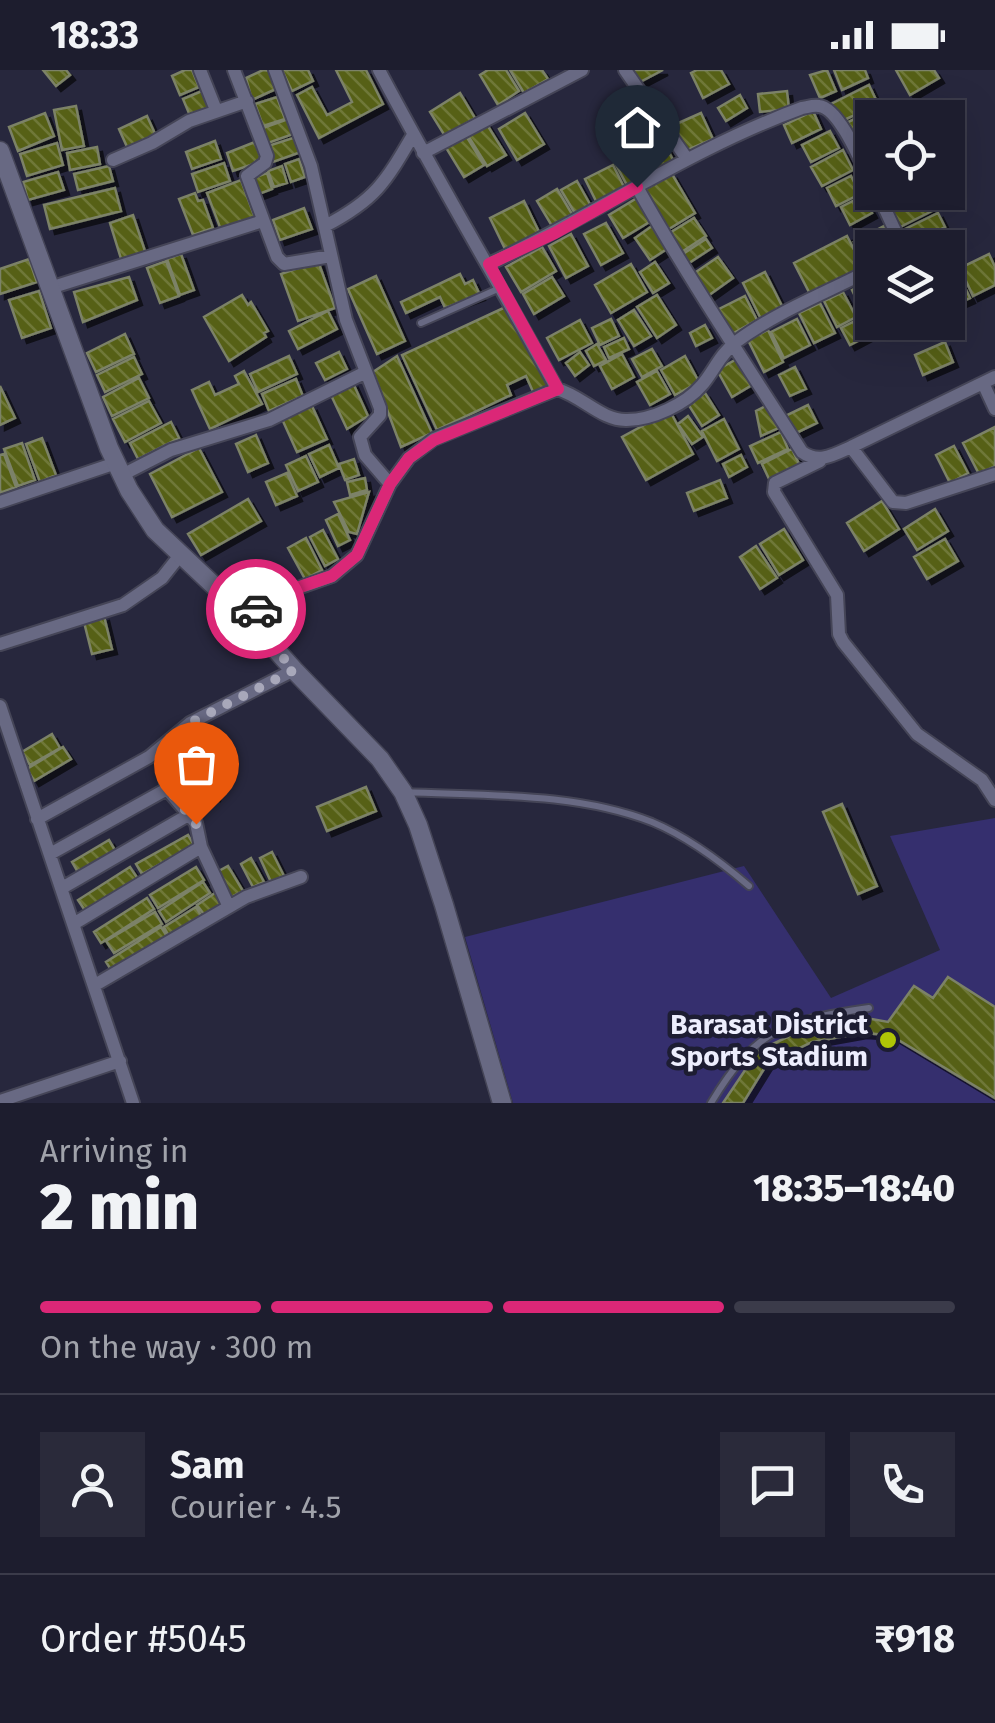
<!DOCTYPE html>
<html lang="en">
<head>
<meta charset="utf-8">
<style>
  body { margin:0; font-family:"Fira Sans",sans-serif; background:#2a2a3a; color:#f1f3f6; height:100vh; display:flex; flex-direction:column; font-size:38px; white-space:nowrap }
  * { box-sizing:border-box; margin:0 }
  p { font-size:32px; color:#a0a2aa }
  .icon { flex:none; width:55px; height:55px; fill:none; stroke:currentColor; stroke-width:2; stroke-linecap:round; stroke-linejoin:round }
  .map { position:relative; height:1033px; overflow:hidden }
  .panel { display:flex; flex-direction:column; background:#1d1d2e; flex:1 }
  .panel>* { flex:none }
  .buttons { position:absolute; left:855px; top:30px; display:grid; gap:20px }
  .buttons a { display:grid; place-items:center; width:110px; height:110px; border-radius:0px; background:#1d1d2e; box-shadow:0 10px 40px #0002,0 0 0 2px #3b3b4a; font-size:50px }
  .pin { position:absolute; display:grid; place-items:center; width:85px; height:85px; color:#fff; margin:-102px -42px; border-radius:50% 50% 50% 0; rotate:-45deg; box-shadow:0 0 10px #0007 }
  .pin .icon { rotate:45deg }
  .courier { position:absolute; display:grid; place-items:center; width:100px; height:100px; margin:-50px; border:8px solid #db2777; border-radius:50%; background:#fff; color:#222; box-shadow:0 2px 12px #0007 }
  .head em { font-style:normal; font-weight:800 }
  .head div { display:flex; flex-direction:column-reverse }
  .head { display:flex; align-items:center; justify-content:space-between; height:170px; padding:0 40px }
  h1 { font-size:65px; font-weight:800; line-height:75px }
  .bar { display:grid; grid-template-columns:repeat(4,1fr); gap:15px 10px; align-content:center; height:120px; padding:0 40px }
  .bar i { height:12px; border-radius:8px; background:#3b3b4a }
  .bar .selected { background:#db2777 }
  .bar p { grid-column:span 4 }
  .line { display:flex; align-items:center; gap:25px; padding:0 40px; border-top:2px solid #3b3b4a }
  .line div { flex:1 }
  .round { display:grid; place-items:center; flex:none; width:105px; height:105px; border-radius:0px; background:#2a2a3a }
  .status { display:flex; justify-content:space-between; align-items:center; height:70px; padding:0 50px; background:#1d1d2e; direction:ltr }
  .status svg { height:28px; fill:currentColor }
  .map>svg:first-child { display:block }
  .grass { fill:#352f6e }
  .building { fill:url(#building-back-hatch); stroke:#7c8267; stroke-width:2.5; filter:url(#shadow) }
  .lines { fill:none; stroke-linecap:round; stroke-linejoin:round }
  .lane-casing { stroke:#454557; stroke-width:10 }
  .street-casing { stroke:#454557; stroke-width:16 }
  .secondary-casing { stroke:#454557; stroke-width:21 }
  .lane { stroke:#686983; stroke-width:6 }
  .street { stroke:#686983; stroke-width:12 }
  .secondary { stroke:#686983; stroke-width:18 }
  .done { stroke:#a8a8ba; stroke-width:10; stroke-dasharray:0 18 }
  .route { stroke:#db2777; stroke-width:12 }
  .poi-dot { fill:#afc506; stroke:#1d1d32; stroke-width:4 }
  .labels { text-anchor:middle; stroke-width:9; stroke-linejoin:round; paint-order:stroke }
  .poi-label { font-size:28px; font-weight:bold; fill:#edeefd; stroke:#1d1d32; text-anchor:end }
</style>
</head>
<body>
<div class="status"><b>18:33</b><svg viewBox="0 0 49 12"><path d="M0 12V9h3v3zM5 12V6h3v6zM10 12V3h3v9zM15 12V0h3v12zM26 1h20v11H26zM47 4h2v5h-2z"/></svg></div>
<div class="map">
<svg width="995" height="1033" viewBox="0 0 995 1033">
  <defs>
    <pattern id="building-back-hatch" width="6" height="6" patternUnits="userSpaceOnUse" patternTransform="scale(2.5)"><rect width="6" height="6" fill="#566116"/><path d="M-1 5l2 2M0 0l6 6M5-1l2 2" fill="none" stroke="#6f7839"/></pattern>
    <filter id="shadow"><feDropShadow dx="5" dy="5" stdDeviation="0" flood-color="#0009"/></filter>
  </defs>
  <rect width="100%" height="100%" fill="#27273d"/>
  <path class="grass" d="M995,748v285h-482l-48,-166 279,-71 87,132 109,-48 -50,-114z"/>
  <path class="building" d="M43,0h23l4,5 -14,11z
    M185,0h7l7,17 -19,8 -8,-19z
    M263,0l8,1 7,17 -26,12 -6,-22z
    M282,0h26l5,11 -21,10z
    M336,0h30l17,34 -64,34 -22,-43 15,-8 15,28 25,-13z
    M488,0h18l13,21 -21,14 -18,-30z
    M510,0h32l6,9 -24,14z
    M631,0h32l-25,13z
    M697,0h24l8,14 -26,14 -12,-25z
    M827,0l9,21 -16,7 -10,-23z
    M834,0h31l3,8 -26,12z
    M896,0h38l5,8 -29,17z
    M869,15l9,19 -38,18 -9,-18z
    M202,21l8,19 -19,8 -8,-19z
    M787,21l2,18 -29,3 -2,-18z
    M460,23l15,25 -30,18 -15,-24z
    M740,25l7,13 -21,13 -8,-13z
    M277,27l8,22 -22,7 -8,-22z
    M76,36l8,40 -22,4 -8,-40z
    M640,36l12,20 -22,13 -12,-20z
    M873,40l4,8h-5v17l-20,10 -10,-20z
    M813,41l8,18 -29,14 -8,-18z
    M45,43l9,23 -36,15 -9,-24z
    M525,43l19,31 -27,16 -18,-31z
    M701,43l12,26 -28,12 -11,-26z
    M147,46l9,20 -28,13 -9,-20z
    M291,48l5,15 -28,10 -5,-15z
    M486,53l20,32 -19,11 -20,-32z
    M830,61l9,17 -28,14 -9,-17z
    M659,62l14,28 -29,15 -15,-28z
    M465,64l19,31 -20,12 -19,-31z
    M296,67l5,15 -28,10 -5,-16z
    M872,69v23l-2,1 -9,-19z
    M215,71l6,18 -29,10 -6,-17z
    M255,72l7,19 -29,10 -6,-18z
    M57,73l6,22 -36,11 -7,-22z
    M97,77l3,17 -30,6 -3,-17z
    M843,80l10,20 -31,16 -11,-19z
    M628,82l15,27 -15,8 -15,-28z
    M299,89l6,18 -14,5 -6,-18z
    M224,93l6,18 -32,11 -6,-18z
    M613,95l12,24 -28,14 -12,-24z
    M109,96l4,15 -35,9 -4,-16z
    M282,96l5,17 -13,4 -6,-16z
    M58,102l6,18 -36,10 -5,-18z
    M267,103l5,16 -13,5 -6,-16z
    M672,104l23,39 -31,19 -23,-40z
    M851,106l9,18 -24,12 -9,-18z
    M241,110l14,38 -34,12 -14,-37z
    M577,111l14,25 -15,9 -15,-25z
    M115,118l6,23 -71,18 -6,-24z
    M557,119l15,25 -20,12 -15,-25z
    M880,122h35l-28,14z
    M921,122h4l9,18 -34,17 -9,-19z
    M195,123l3,8 5,-1 10,28 -20,7 -14,-36z
    M863,126l9,17 -22,12 -9,-18z
    M637,128l14,23 -28,17 -14,-23z
    M524,131l17,35 -34,17 -17,-35z
    M304,138l8,21 -32,11 -7,-20z
    M938,143l7,14 -37,18 -7,-14z
    M133,145l13,39 -24,8 -12,-39z
    M694,148l12,18 -26,17 -12,-19z
    M606,153l17,30 -22,12 -17,-31z
    M652,156l15,23 -17,11 -15,-22z
    M884,156l11,22h-23v14l-6,3 -12,-23z
    M571,164l17,32 -22,12 -17,-32z
    M847,166l16,31 -53,27 -16,-31z
    M706,169l6,9 -23,15 -6,-9z
    M542,177l14,24 -35,21 -15,-25z
    M181,184l13,36 -14,5 -13,-36z
    M989,184l6,13v18l-22,11 -13,-28z
    M718,187l15,21 -28,20 -15,-22z
    M29,189l8,23 -37,12v-25z
    M166,191l13,35 -19,7 -13,-35z
    M318,191l17,47 -37,13 -17,-47z
    M655,192l14,21 -16,10 -13,-21z
    M631,194l16,28 -36,21 -16,-28z
    M765,202l18,36 -22,11 -18,-36z
    M460,204l5,10 8,-4 7,15 -35,13 -5,-11 -34,16 -5,-11z
    M959,205l11,23 -16,7 -6,-14v-11z
    M376,206l29,65 -28,13 -29,-65z
    M129,207l8,23 -54,22 -9,-30z
    M552,207l12,19 -30,18 -11,-20z
    M872,210v35l-6,4 -14,-29z
    M39,221l12,37 -29,10 -13,-38z
    M843,222l13,25 -19,10 -13,-26z
    M242,225l6,10 3,-3 17,29 -4,2 2,4 -37,24 -25,-44z
    M657,225l19,30 -19,13 -20,-31z
    M745,226l12,24 -27,15 -13,-25z
    M820,233l15,30 -21,10 -15,-30z
    M510,235l39,83 -15,6 -8,-18 -19,9 4,10 -74,35 -35,-75z
    M634,240l17,26 -17,10 -16,-26z
    M328,241l9,18 -39,20 -9,-18z
    M863,247l8,17 -21,11 -9,-17z
    M611,249l8,17 -19,9 -8,-17z
    M797,249l13,26 -26,13 -13,-26z
    M580,250l12,23 -33,17 -12,-22z
    M705,255l7,13 -16,8 -6,-13z
    M768,260l15,32 -19,10 -16,-32z
    M125,264l9,20 -38,18 -9,-19z
    M624,268l5,11 -20,9 -5,-11z
    M945,272l8,20 -30,13 -8,-20z
    M597,274l9,16 -12,6 -8,-15z
    M652,279l10,17 -20,11 -10,-18z
    M339,282l8,17 -22,11 -9,-17z
    M580,282l9,13 -14,11 -9,-13z
    M622,284l12,23 -22,12 -12,-23z
    M289,286l8,18 -39,18 -8,-18z
    M397,286l35,77 -31,14 -28,-75z
    M685,286l14,26 -24,13 -14,-25z
    M134,287l8,17 -37,18 -8,-17z
    M737,289l15,26 -20,12 -15,-27z
    M795,297l11,22 -16,7 -11,-21z
    M244,301l18,33 -52,25 -18,-39 17,-8 6,13 24,-11 -4,-8z
    M657,301l13,23 -20,11 -13,-23z
    M139,308l10,20 -37,18 -9,-19z
    M296,309l7,17 -34,15 -7,-17z
    M353,313l15,33 -21,13 -17,-36z
    M0,316l15,32 -15,7z
    M705,323l14,22 -17,11 -14,-22z
    M149,331l12,22 -36,19 -12,-23z
    M768,335l11,23 -18,8 -5,-25z
    M808,335l9,18 -25,12 -9,-18z
    M312,336l15,33 -30,13 -15,-33z
    M670,341l23,43 -47,26 -24,-43z
    M688,346l15,21 -11,7 -14,-20z
    M724,349l15,30 -22,12 -15,-30z
    M171,352l8,16 -41,21 -8,-16z
    M995,357v39l-16,8 -16,-31z
    M781,362l7,17 -30,14 -8,-17z
    M256,365l12,28 -20,9 -12,-28z
    M42,368l14,37 -16,7 -14,-38z
    M22,373l13,37 -17,6 -14,-37z
    M329,375l10,23 -19,9 -11,-23z
    M954,376l14,27 -18,10 -14,-28z
    M199,378l23,44 -50,25 -22,-43z
    M792,379l8,17 -30,15 -8,-17z
    M4,384l12,33 -16,6v-38z
    M741,385l6,12 -18,10 -6,-13z
    M306,386l12,26 -20,9 -12,-26z
    M354,389l5,16 -14,5 -6,-16z
    M287,403l10,23 -21,9 -10,-23z
    M365,408l2,12 -17,5 -3,-13z
    M720,410l7,18 -33,13 -7,-18z
    M369,422l-12,42 -8,-2 -15,-30z
    M248,429l13,22 -60,34 -13,-21z
    M882,431l17,28 -35,22 -17,-28z
    M935,439l13,22 -31,19 -13,-21z
    M338,444l12,26 -12,6 -12,-26z
    M784,459l19,31 -24,15 -19,-31z
    M323,460l15,29 -13,7 -15,-29z
    M306,468l16,32 -17,9 -17,-31z
    M945,469l13,22 -31,18 -13,-22z
    M756,476l21,32 -17,11 -20,-32z
    M104,546l8,33 -20,5 -8,-32z
    M52,664l8,14 -30,17 -8,-13z
    M63,677l8,12 -37,22 -7,-12z
    M183,706l35,6 -3,14 -34,-5z
    M366,717l10,24 -49,20 -10,-24z
    M842,734l35,82 -19,8 -35,-82z
    M188,765l6,10 -52,29 -6,-10z
    M109,770l7,12 -37,22 -7,-12z
    M272,782l12,24 -13,6 -11,-24z
    M251,788l13,24 -11,5 -12,-23z
    M228,796l15,25 -12,6 -14,-25z
    M130,797l8,12 -52,33 -8,-12z
    M196,797l8,13 -46,28 -8,-13z
    M203,812l7,11 -44,29 -7,-11z
    M218,821l8,12 -20,14 -9,-12z
    M147,828l7,11 -53,34 -7,-11z
    M196,837l6,10 -32,21 -6,-11z
    M155,842l7,12 -48,29 -8,-12z
    M161,857l7,11 -55,35 -7,-11z
    M948,907l47,30v91l-105,-63 -28,-2 -50,9 -45,22 -24,39h-20l35,-52 44,-21 64,-12 22,4 26,-36 19,12z"/>
  <g class="lines">
    <g class="lane-casing">
      <path id="lane" d="M421,253l79,-35
        M405,722c81,4 170,0 247,30 36,15 68,39 97,64
        M711,1033c45,-75 75,-83 158,-95"/>
    </g>
    <g class="street-casing">
      <path id="street" d="M200,0l16,40
        M234,0l33,86 -2,7 -18,13 30,81 7,7 47,-8
        M275,0l36,96 35,154 34,88v7l-20,22 5,18 25,29
        M379,0c57,108 119,212 178,319
        M625,0l62,89
        M423,83l159,-83
        M113,90l39,-17 37,-22 58,-20
        M637,117c51,91 109,177 165,265 17,12 31,3 49,-5l144,-70
        M877,122l26,56
        M325,156c50,-26 60,-43 88,-91
        M489,194c106,-49 203,-116 313,-156 6,-1 11,-3 17,-2 21,2 44,61 53,79
        M50,218l213,-67
        M983,313l12,26
        M851,377l42,55 13,1 89,-29
        M820,391l-45,22 -1,9 63,103 2,39 4,8 74,92 65,46 13,20
        M122,405l49,-25 98,-30 97,-48
        M0,432l116,-39
        M245,545l50,-26 37,-13 25,-21 33,-71 19,-26 25,-19 123,-50c25,7 45,32 70,31 25,0 59,-16 75,-35 12,-14 18,-31 34,-43 40,-30 92,-50 136,-73
        M0,574l123,-39 39,-27 19,-24
        M0,636l133,397
        M170,671l-5,36 2,12 29,34 5,24 28,60
        M37,749l112,-62 41,-34 104,-53
        M50,784l117,-65
        M62,818l128,-74
        M75,853l126,-76
        M95,915l151,-88 55,-20
        M0,1031l120,-40"/>
    </g>
    <g class="secondary-casing">
      <path id="secondary" d="M0,81l109,297 20,42 26,40 90,85 49,55 86,89 23,33 15,33 26,80 58,198"/>
    </g>
    <use href="#lane" class="lane"/>
    <use href="#street" class="street"/>
    <use href="#secondary" class="secondary"/>
  </g>
  <g class="lines">
    <path class="done" d="M196,754l-28,-36 -3,-11 5,-36 20,-18 104,-53 -49,-55 11,-6"/>
    <path class="route" d="M256,539l38,-20 38,-13 25,-21 33,-71 19,-26 25,-18 124,-51 -69,-125 66,-31 82,-46"/>
  </g>
  <circle class="poi-dot" cx="888" cy="970" r="10"/>
  <g class="labels">
    <g class="poi-label">
      <text x="868" y="964">Barasat District<tspan x="868" dy="32">Sports Stadium</tspan></text>
    </g>
  </g>
</svg>
<div class="buttons">
<a><svg class="icon" aria-label="locate" viewBox="0 0 24 24"><circle cx="12" cy="12" r="6"/><path d="M12 2v4M12 18v4M2 12h4M18 12h4"/></svg></a>
<a><svg class="icon" aria-label="layers" viewBox="0 0 24 24"><path d="M12 4l9 5-9 5-9-5zM3 14l9 5 9-5"/></svg></a>
</div>
<div class="pin" style="left:196px;top:754px;background:#ea580c"><svg class="icon" aria-label="bag" viewBox="0 0 24 24"><path d="M5 8h14l-1 12H6zM9 8a3 3 0 0 1 6 0"/></svg></div>
<div class="pin" style="left:637px;top:117px;background:#1f2937"><svg class="icon" aria-label="home" viewBox="0 0 24 24"><path d="M3 11l9-7 9 7M6 9v11h12V9"/></svg></div>
<div class="courier" style="left:256px;top:539px"><svg class="icon" aria-label="car" viewBox="0 0 24 24"><path d="M5 17H2v-5l4-1 3-4h7l3 4 3 1v5h-3M9 17h6M6 11h13"/><circle cx="7" cy="17" r="2"/><circle cx="17" cy="17" r="2"/></svg></div>
</div>
<section class="panel">
<div class="head"><div><h1>2 min</h1><p>Arriving in</p></div><em>18:35–18:40</em></div>
<div class="bar"><i class="selected"></i><i class="selected"></i><i class="selected"></i><i></i><p>On the way · 300 m</p></div>
<div class="line" style="height:180px"><a class="round"><svg class="icon" aria-label="person" viewBox="0 0 24 24"><circle cx="12" cy="8" r="4"/><path d="M4 21q1-7 8-7t8 7"/></svg></a><div><b>Sam</b><p>Courier · 4.5</p></div><a class="round"><svg class="icon" aria-label="chat" viewBox="0 0 24 24"><path d="M4 5h16v11H9l-5 4z"/></svg></a><a class="round"><svg class="icon" aria-label="phone" viewBox="0 0 24 24"><path d="M5 4h4l2 5-3 2q2 4 5 5l2-3 5 2v4C11 20 4 13 5 4z"/></svg></a></div>
<div class="line" style="height:130px"><div>Order #5045</div><b>₹918</b></div>
</section>
</body>
</html>
